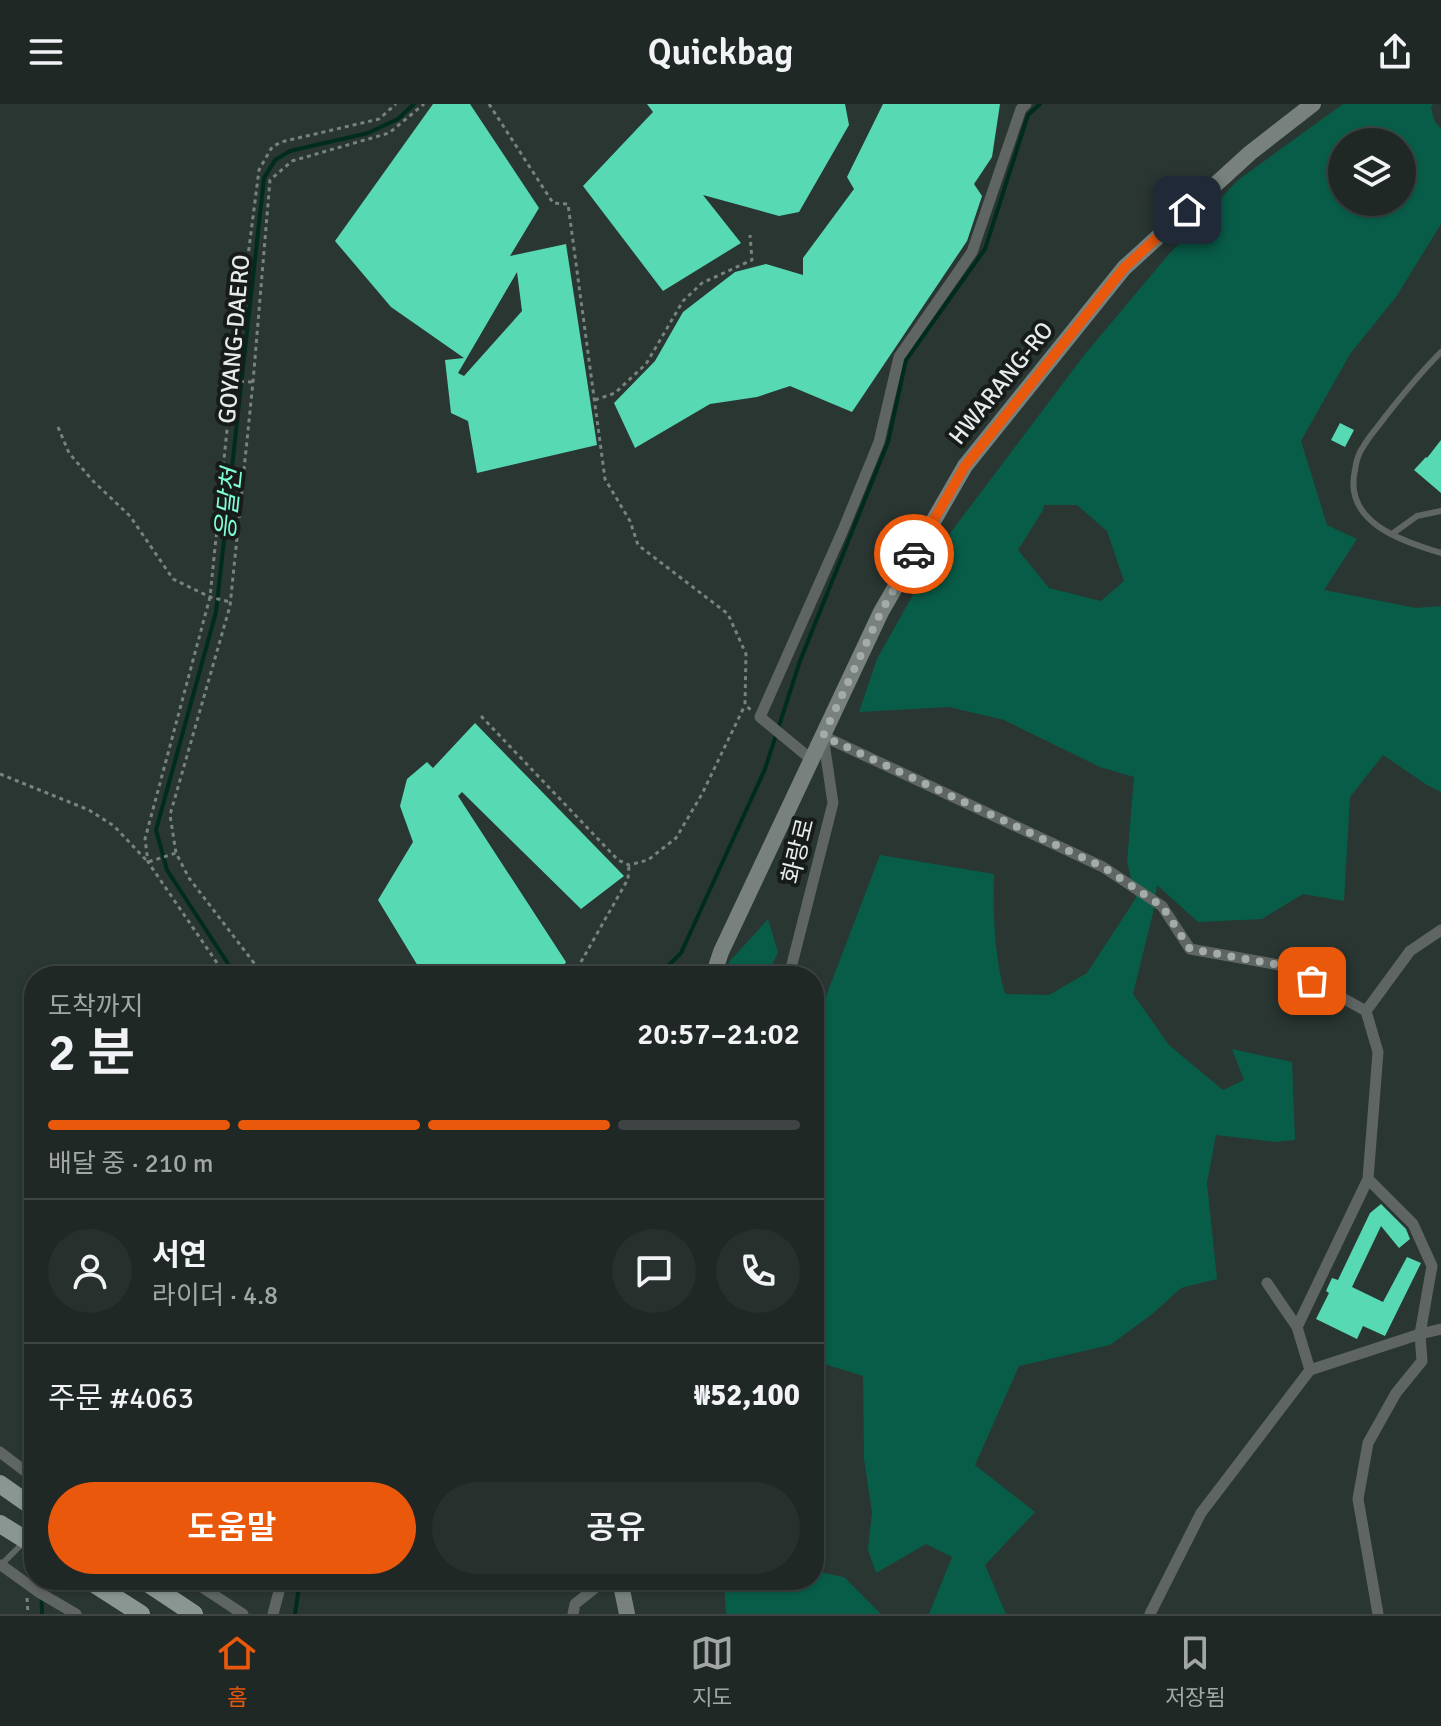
<!DOCTYPE html>
<html lang="ko">
<head>
<meta charset="utf-8">
<style>
  body { margin:0; font-family:Signika,"Noto Sans KR",sans-serif; background:#28302e; color:#f1f3f6; height:100vh; display:flex; flex-direction:column; font-size:30px; white-space:nowrap }
  * { box-sizing:border-box; margin:0 }
  p { font-size:26px; color:#a2a6a7 }
  .icon { flex:none; width:44px; height:44px; fill:none; stroke:currentColor; stroke-width:2; stroke-linecap:round; stroke-linejoin:round }
  .map { position:relative; flex:1; overflow:hidden }
  .drawer { position:absolute; left:24px; top:862px; width:800px; height:624px; display:flex; flex-direction:column; background:#202826; border-radius:32px; box-shadow:0 2px 6px #0004,0 0 0 2px #3d4443 }
  .drawer>* { flex:none }
  .buttons { position:absolute; left:1328px; top:24px; display:grid; gap:16px }
  .buttons a { display:grid; place-items:center; width:88px; height:88px; border-radius:50%; background:#202826; box-shadow:0 2px 6px #0004,0 0 0 2px #3d4443; font-size:40px }
  .pin { position:absolute; display:grid; place-items:center; width:68px; height:68px; color:#fff; margin:-34px; border-radius:16px; box-shadow:0 4px 12px #0006 }
  .courier { position:absolute; display:grid; place-items:center; width:80px; height:80px; margin:-40px; border:6px solid #ea580c; border-radius:50%; background:#fff; color:#222; box-shadow:0 2px 10px #0007 }
  .summary em { font-style:normal; font-weight:600 }
  .summary div { display:flex; flex-direction:column-reverse }
  .summary { display:flex; align-items:center; justify-content:space-between; height:136px; padding:0 24px }
  h1 { font-size:52px; font-weight:600; line-height:60px }
  .bar { display:grid; grid-template-columns:repeat(4,1fr); gap:12px 8px; align-content:center; height:96px; padding:0 24px }
  .bar i { height:10px; border-radius:6px; background:#3d4443 }
  .bar .active { background:#ea580c }
  .bar p { grid-column:span 4 }
  .line { display:flex; align-items:center; gap:20px; padding:0 24px; border-top:2px solid #3d4443 }
  .line div { flex:1 }
  .round { display:grid; place-items:center; flex:none; width:84px; height:84px; border-radius:42px; background:#28302e }
  .button { display:flex; gap:16px; margin-top:auto; padding:16px 24px }
  .button a { flex:1; height:92px; border-radius:48px; background:#ea580c; color:#fff; font-size:32px; font-weight:600; line-height:92px; text-align:center }
  .button a+a { background:#28302e; color:#f1f3f6 }
  header { display:flex; justify-content:space-between; align-items:center; height:104px; padding:0 24px; background:#202826; font-size:36px; font-weight:600 }
  .tab-bar { display:flex; justify-content:space-around; align-items:center; height:112px; border-top:2px solid #3d4443; background:#202826; font-size:22px; color:#a2a6a7 }
  .tab-bar a { display:grid; justify-items:center; gap:4px }
  .tab-bar .active { color:#ea580c }
  .map>svg:first-child { display:block }
  .green { fill:#085d49; fill-rule:evenodd }
  .lines { fill:none; stroke-linecap:round; stroke-linejoin:round }
  .stream { stroke:#002c20; stroke-width:4 }
  .building { fill:#57dab4; fill-rule:evenodd }
  .path { stroke:#78827e; stroke-width:3; stroke-dasharray:4 4; stroke-linecap:butt }
  .service { stroke:#5f6563; stroke-width:6 }
  .minor { stroke:#5f6563; stroke-width:11 }
  .secondary { stroke:#78817d; stroke-width:16 }
  .primary { stroke:#8a9691; stroke-width:18 }
  .done { stroke:#a4aca9; stroke-width:8; stroke-dasharray:0 14.4 }
  .route { stroke:#ea580c; stroke-width:10 }
  .labels { text-anchor:middle; stroke-width:8; stroke-linejoin:round; paint-order:stroke }
  .street-label { font-size:24px; fill:#e5ece9; stroke:#171c1a }
  .water-label { font-size:26px; font-style:italic; fill:#7ffdd6; stroke:#171c1a }
</style>
</head>
<body>
<header><svg class="icon" aria-label="menu" viewBox="0 0 24 24"><path d="M4 6h16M4 12h16M4 18h16"/></svg>Quickbag<svg class="icon" aria-label="share" viewBox="0 0 24 24"><path d="M12 15V3M7 8l5-5 5 5M5 13v7h14v-7"/></svg></header>
<div class="map">
<svg width="1441" height="1510" viewBox="0 0 1441 1510">
  <rect width="100%" height="100%" fill="#2a3632"/>
  <path class="green" d="M1343,0h90l-2,4 4,14 6,7v95l-45,73 -46,57 -49,87 26,84 30,14 -33,51 92,18 25,-2v186l-14,-7 -44,-30 -33,42 -6,104 -41,-7 -41,25 -64,3 -41,-37 -4,28 -20,81 36,51 54,45 21,-10 -12,-31 60,13 3,78 -19,2 -60,-7 -9,48 10,96 -36,9 -30,27 -41,30 -91,21 -44,99 60,47 -50,53 21,49h-77l23,-57 -26,-13 -50,29 -8,-23 4,-38 -8,-53 -1,-83 -42,-13 -7,1 1,-339 65,-170 114,19c-1,41 0,80 11,120l44,1 38,-22 49,-75 -9,-36 7,-85 -34,-10 -96,-47 -55,-13 -90,5 18,-53 62,-111 146,-194 84,-100 69,-74zM1342,38h60v60h-60zM1044,401h33l30,26 17,50 -23,20 -52,-13 -31,-38 25,-40z
    M768,815l10,33 -11,24h-44l6,-14z
    M814,1467l30,6 37,37h-155l-2,-34h90z"/>
  <g class="lines">
    <path class="stream" d="M236,872l-69,-106 -11,-40 60,-218 48,-434 11,-18 15,-9 78,-18 30,-14 16,-15
      M658,872l23,-23 84,-184 35,-108 88,-219 18,-82 79,-111 43,-134 12,-11
      M41,1476l1,34
      M295,1510l5,-34"/>
  </g>
  <path class="building" d="M433,0h37l69,104 -29,48 56,-12 31,201 -120,28 -9,-52 -17,-8 -6,-53 19,-2 -73,-51 -56,-66zM517,168l5,39 -58,65 -6,-3z
    M647,0h198l4,21 -50,87 -20,4 -76,-21 38,48 -78,48 -80,-105 70,-74z
    M883,0h117l-8,53 -18,27 8,12 -15,45 -115,171 -62,-26 -33,11 -47,7 -75,44 -21,-45 41,-42 28,-49 52,-40 31,-8 37,11v-17l51,-69 -7,-12z
    M1340,319l14,7 -9,17 -14,-7z
    M1441,336v53l-27,-23 12,-13 1,1z
    M475,619l149,153 -43,33 -119,-117 -4,4 108,166 -8,14h-134l-46,-76 35,-58 -13,-36 7,-27 20,-17 6,6z
    M1381,1100l25,25 4,10 -11,9 -18,-22 -29,61 31,15 24,-45 14,6 -36,73 -22,-10 -6,13 -41,-20 13,-26 -3,-2 6,-13 6,2 32,-67z"/>
  <g class="lines">
    <path class="path" d="M489,0l64,99 15,1 37,275 25,42 8,24 90,69 18,40 -1,51 6,5
      M232,277l20,1
      M595,296l20,-7 31,-29 37,-63 19,-18 50,-23 -2,-25
      M58,323l11,26 24,28 37,35 43,63 37,18 20,5
      M481,612l137,144 11,5 19,-5 28,-22 26,-44 43,-89
      M0,670l89,36 25,16 34,36 28,-9
      M226,872l-78,-114 -3,-23 65,-242 22,-216 27,-211 13,-23 9,-5 98,-23 17,-15
      M264,872l-75,-98 -13,-25 -6,-38 60,-209 23,-224 17,-202 22,-19 97,-28 35,-29
      M573,872l55,-97 1,-14
      M27,1494l1,16"/>
    <path class="service" d="M1441,248c-21,21 -38,42 -56,65 -7,10 -16,19 -22,30 -5,7 -7,15 -8,23 -12,52 46,71 86,83
      M1392,430l25,-18 24,-5
      M0,1462l23,-23"/>
    <path class="minor" d="M823,632l280,131 59,39 28,43 95,17 81,45 12,41 -10,127 -71,148 13,43 -109,143 -51,101
      M812,656l-52,-43 83,-187 36,-88 20,-85 73,-105 49,-143 5,-5
      M789,872l44,-173 -10,-67
      M1366,907l44,-60 31,-21
      M1267,1179l30,44
      M1310,1266l110,-36 12,-68 -19,-42 -45,-45
      M0,1348l34,26
      M1,1461l39,28 36,21
      M191,1476l52,34
      M273,1510l9,-34
      M573,1510l2,-10 30,-24
      M1378,1510l-20,-115 10,-56 28,-50 26,-32 -2,-27 21,-5"/>
    <path class="secondary" d="M713,872l8,-24 160,-340 84,-146 159,-198 126,-115 63,-49
      M620,1476l7,34"/>
    <path class="primary" d="M0,1380l34,24
      M0,1420l34,21
      M88,1476l53,34
      M143,1476l51,34"/>
  </g>
  <g class="lines">
    <path class="done" d="M914,450l-33,58 -58,124 280,131 59,39 28,43 95,17 27,15"/>
    <path class="route" d="M914,450l51,-88 159,-198 63,-58"/>
  </g>
  <g class="labels">
    <g class="street-label">
      <text transform="translate(234 235) rotate(-85)" y="8">GOYANG-DAERO</text>
      <text transform="translate(1001 279) rotate(-51)" y="8">HWARANG-RO</text>
      <text transform="translate(798 747) rotate(-76)" y="8">화랑로</text>
    </g>
    <g class="water-label">
      <text transform="translate(228 400) rotate(-84)" y="9">응달천</text>
    </g>
  </g>
</svg>
<div class="buttons">
<a><svg class="icon" aria-label="layers" viewBox="0 0 24 24"><path d="M12 4l9 5-9 5-9-5zM3 14l9 5 9-5"/></svg></a>
</div>
<div class="pin" style="left:1312px;top:877px;background:#ea580c"><svg class="icon" aria-label="bag" viewBox="0 0 24 24"><path d="M5 8h14l-1 12H6zM9 8a3 3 0 0 1 6 0"/></svg></div>
<div class="pin" style="left:1187px;top:106px;background:#1f2937"><svg class="icon" aria-label="home" viewBox="0 0 24 24"><path d="M3 11l9-7 9 7M6 9v11h12V9"/></svg></div>
<div class="courier" style="left:914px;top:450px"><svg class="icon" aria-label="car" viewBox="0 0 24 24"><path d="M5 17H2v-5l4-1 3-4h7l3 4 3 1v5h-3M9 17h6M6 11h13"/><circle cx="7" cy="17" r="2"/><circle cx="17" cy="17" r="2"/></svg></div>
<section class="drawer">
<div class="summary"><div><h1>2 분</h1><p>도착까지</p></div><em>20:57–21:02</em></div>
<div class="bar"><i class="active"></i><i class="active"></i><i class="active"></i><i></i><p>배달 중 · 210 m</p></div>
<div class="line" style="height:144px"><a class="round"><svg class="icon" aria-label="person" viewBox="0 0 24 24"><circle cx="12" cy="8" r="4"/><path d="M4 21q1-7 8-7t8 7"/></svg></a><div><b>서연</b><p>라이더 · 4.8</p></div><a class="round"><svg class="icon" aria-label="chat" viewBox="0 0 24 24"><path d="M4 5h16v11H9l-5 4z"/></svg></a><a class="round"><svg class="icon" aria-label="phone" viewBox="0 0 24 24"><path d="M5 4h4l2 5-3 2q2 4 5 5l2-3 5 2v4C11 20 4 13 5 4z"/></svg></a></div>
<div class="line" style="height:104px"><div>주문 #4063</div><b>₩52,100</b></div>
<div class="button"><a>도움말</a><a>공유</a></div>
</section>
</div>
<nav class="tab-bar">
<a class="active"><svg class="icon" aria-label="home" viewBox="0 0 24 24"><path d="M3 11l9-7 9 7M6 9v11h12V9"/></svg>홈</a>
<a><svg class="icon" aria-label="map" viewBox="0 0 24 24"><path d="M3 6l6-2 6 2 6-2v14l-6 2-6-2-6 2zM9 4v14M15 6v14"/></svg>지도</a>
<a><svg class="icon" aria-label="saved" viewBox="0 0 24 24"><path d="M7 4h10v16l-5-4-5 4z"/></svg>저장됨</a>
</nav>
</body>
</html>
